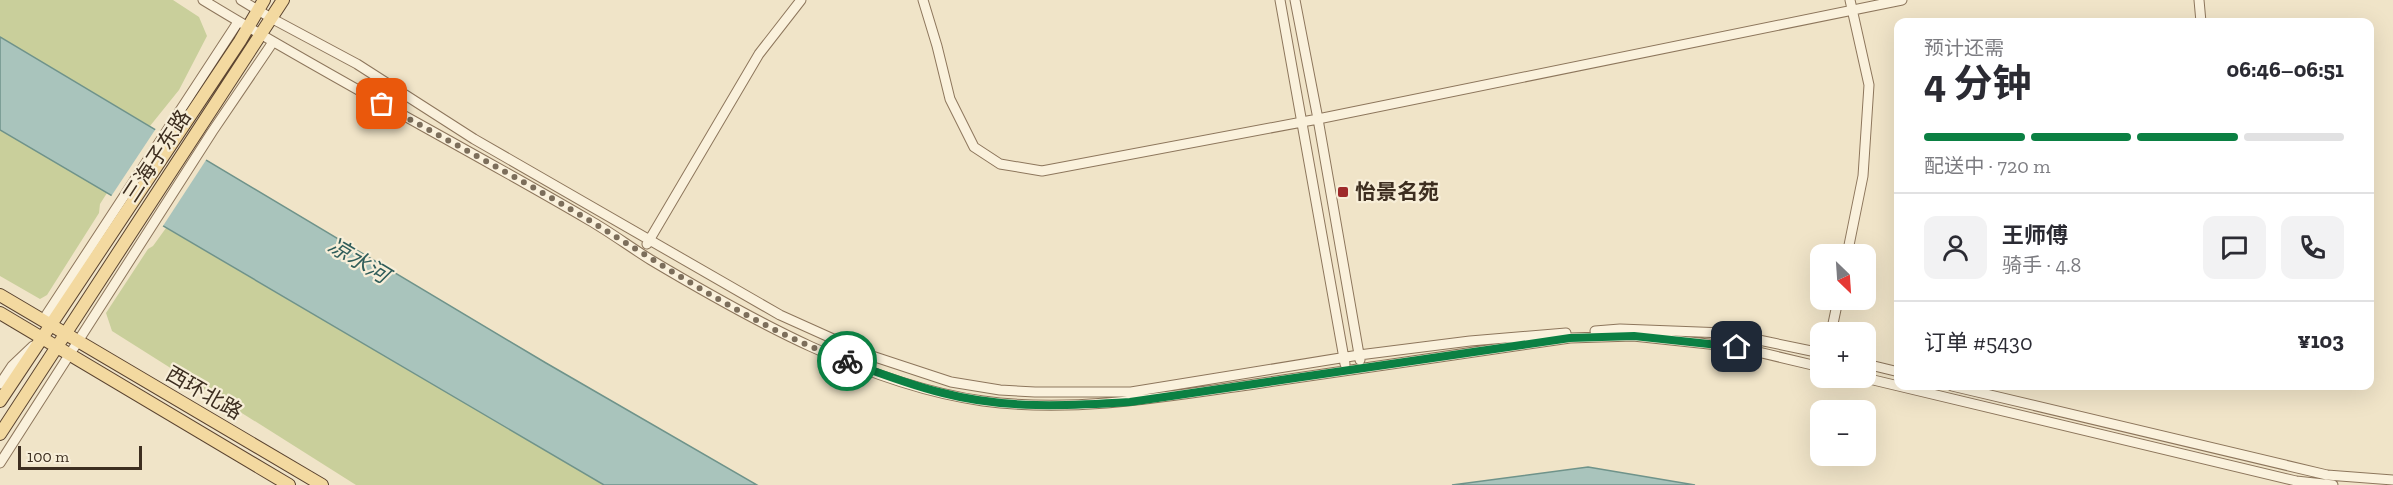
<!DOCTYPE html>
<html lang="zh">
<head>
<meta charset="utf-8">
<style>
  body { margin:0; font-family:"Zilla Slab","Noto Sans SC",serif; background:#f2f2f3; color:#2b2b33; height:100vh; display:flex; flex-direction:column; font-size:22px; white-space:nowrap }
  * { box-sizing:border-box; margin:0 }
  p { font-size:20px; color:#7c7c81 }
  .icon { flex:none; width:33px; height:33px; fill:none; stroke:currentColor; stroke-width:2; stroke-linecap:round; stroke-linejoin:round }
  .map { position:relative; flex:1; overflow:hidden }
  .drawer { position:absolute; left:1894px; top:18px; width:480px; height:372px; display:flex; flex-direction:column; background:#fff; border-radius:12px; box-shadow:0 6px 24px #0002 }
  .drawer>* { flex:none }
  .needle { width:39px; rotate:155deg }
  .buttons { position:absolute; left:1810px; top:244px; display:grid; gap:12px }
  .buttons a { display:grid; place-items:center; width:66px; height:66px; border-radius:12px; background:#fff; box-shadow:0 6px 24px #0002; font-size:30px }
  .scale { position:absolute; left:18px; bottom:15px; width:124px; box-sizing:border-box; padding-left:6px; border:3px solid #3d2e20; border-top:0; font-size:16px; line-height:21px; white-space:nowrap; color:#3d2e20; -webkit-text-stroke:4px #f7eed8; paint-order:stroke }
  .pin { position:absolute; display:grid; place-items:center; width:51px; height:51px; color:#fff; margin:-26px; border-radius:12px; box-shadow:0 3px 9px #0006 }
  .courier { position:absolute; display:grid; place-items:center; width:60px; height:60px; margin:-30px; border:4px solid #0b8043; border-radius:50%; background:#fff; color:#222; box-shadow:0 2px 8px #0007 }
  .overview em { font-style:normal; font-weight:700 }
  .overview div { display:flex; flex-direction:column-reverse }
  .overview { display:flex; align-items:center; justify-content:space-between; height:102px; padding:0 30px }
  h1 { font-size:39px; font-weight:700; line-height:45px }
  .bar { display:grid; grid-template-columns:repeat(4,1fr); gap:9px 6px; align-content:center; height:72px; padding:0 30px }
  .bar i { height:8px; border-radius:4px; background:#e1e1e2 }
  .bar .selected { background:#0b8043 }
  .bar p { grid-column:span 4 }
  .line { display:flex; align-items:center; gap:15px; padding:0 30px; border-top:2px solid #e1e1e2 }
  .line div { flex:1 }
  .round { display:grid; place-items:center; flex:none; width:63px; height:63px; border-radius:12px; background:#f2f2f3 }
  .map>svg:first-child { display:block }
  .green { fill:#c9cf9b }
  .water { fill:#a9c4bc; stroke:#6f938a; stroke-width:1.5 }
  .pier { fill:#f0e4c8 }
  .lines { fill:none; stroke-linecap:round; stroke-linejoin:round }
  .minor-casing { stroke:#8d765c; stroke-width:11 }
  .major-casing { stroke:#5b4430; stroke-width:14 }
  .minor { stroke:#faf1dc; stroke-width:9 }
  .major { stroke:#f3d9a0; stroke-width:12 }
  .done { stroke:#7c6e5b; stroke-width:6; stroke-dasharray:0 10.8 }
  .route { stroke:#0b8043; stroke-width:8 }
  .poi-dot { fill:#9e2a2b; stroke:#f7eed8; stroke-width:2 }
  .labels { text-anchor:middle; stroke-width:4.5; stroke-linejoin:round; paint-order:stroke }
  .street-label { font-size:21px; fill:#3d2e20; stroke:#f7eed8 }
  .poi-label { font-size:21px; font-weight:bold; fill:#3d2e20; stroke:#f7eed8; text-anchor:start }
  .water-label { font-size:22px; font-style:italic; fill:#2f5d5a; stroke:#f7eed8 }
</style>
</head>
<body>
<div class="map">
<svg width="2393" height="485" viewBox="0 0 2393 485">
  <rect width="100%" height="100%" fill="#f0e4c8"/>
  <path class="green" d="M0,0h173l26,17 8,19 -28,54 -29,36 -150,-89z
    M0,130l107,63 -7,11 -1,9 -52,82 -7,4 -40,-23z
    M166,228l438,257h-248l-244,-154 -6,-18 42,-64 5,-3z"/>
  <path class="water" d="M0,37l546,326 211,122h-153l-604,-355z
    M1588,467l107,18h-243z"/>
  <path class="pier" d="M157,127l51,30 -47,72 -51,-31z"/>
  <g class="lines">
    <g class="minor-casing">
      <path id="minor" d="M203,0c126,77 258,145 386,220 21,12 41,27 62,40 99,59 217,125 332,141 91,12 182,-4 272,-17 105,-15 210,-31 315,-46l63,-2 104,11 84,20
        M241,0l30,18 86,46 117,75 306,176 89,40 82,27 49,8 35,2h96l228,-37 111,-14 96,-8
        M923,0l14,46 13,53 24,48 26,17 42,7 276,-52 584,-119
        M1280,0l65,364
        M1295,0l23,119 42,241
        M2199,0l2,22
        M647,244l112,-190 42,-54
        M1847,255l16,-79 6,-91 -19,-85
        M43,320l195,-298
        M1595,331l25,-2 105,4 96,20
        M1831,333l7,-33
        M1866,364l33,8
        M1865,378l431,103 37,4
        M0,384l12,-18 21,-20
        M1952,386l375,89 66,5
        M0,463l212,-331 61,-90"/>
    </g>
    <g class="major-casing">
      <path id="major" d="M0,295l322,190
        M0,313l289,172
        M0,401l240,-360 24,-41
        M0,434l283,-434"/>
    </g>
    <use href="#minor" class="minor"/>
    <use href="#major" class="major"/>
  </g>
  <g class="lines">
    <path class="done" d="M382,104c70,39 141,76 210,118 82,50 164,106 255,139"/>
    <path class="route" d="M847,361c32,12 63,24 96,32 61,16 125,13 187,9l440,-64 64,-2 103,11"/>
  </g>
  <rect class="poi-dot" x="1337" y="186" width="12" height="12" rx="3"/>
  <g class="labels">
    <g class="street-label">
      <text transform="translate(157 156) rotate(-57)" y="7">三海子东路</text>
      <text transform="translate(204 393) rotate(30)" y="7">西环北路</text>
    </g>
    <g class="poi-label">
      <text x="1355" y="199">怡景名苑</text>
    </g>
    <g class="water-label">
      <text transform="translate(359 260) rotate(31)" y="8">凉水河</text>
    </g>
  </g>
</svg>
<div class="buttons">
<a><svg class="needle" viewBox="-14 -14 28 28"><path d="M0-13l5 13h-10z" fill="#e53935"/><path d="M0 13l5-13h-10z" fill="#7c7c81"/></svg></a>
<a>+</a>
<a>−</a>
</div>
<div class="scale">100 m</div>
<div class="pin" style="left:382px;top:104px;background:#ea580c"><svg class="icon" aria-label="bag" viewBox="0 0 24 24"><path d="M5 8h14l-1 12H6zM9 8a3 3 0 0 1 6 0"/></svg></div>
<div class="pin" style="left:1737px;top:347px;background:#1f2937"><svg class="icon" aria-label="home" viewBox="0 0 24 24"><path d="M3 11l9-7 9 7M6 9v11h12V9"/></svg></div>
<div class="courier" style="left:847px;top:361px"><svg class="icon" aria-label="bike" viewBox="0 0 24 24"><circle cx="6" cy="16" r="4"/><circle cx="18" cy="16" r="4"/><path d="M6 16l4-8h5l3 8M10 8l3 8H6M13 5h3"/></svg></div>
<section class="drawer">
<div class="overview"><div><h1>4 分钟</h1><p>预计还需</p></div><em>06:46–06:51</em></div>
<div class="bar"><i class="selected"></i><i class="selected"></i><i class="selected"></i><i></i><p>配送中 · 720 m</p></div>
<div class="line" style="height:108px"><a class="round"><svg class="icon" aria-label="person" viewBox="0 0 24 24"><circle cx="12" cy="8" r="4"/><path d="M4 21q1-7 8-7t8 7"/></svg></a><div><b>王师傅</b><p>骑手 · 4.8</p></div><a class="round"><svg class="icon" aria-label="chat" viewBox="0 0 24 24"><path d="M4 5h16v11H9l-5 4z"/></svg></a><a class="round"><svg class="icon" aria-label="phone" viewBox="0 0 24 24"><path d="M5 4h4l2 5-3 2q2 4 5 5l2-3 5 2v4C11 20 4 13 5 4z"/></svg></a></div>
<div class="line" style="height:78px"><div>订单 #5430</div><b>¥103</b></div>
</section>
</div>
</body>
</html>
